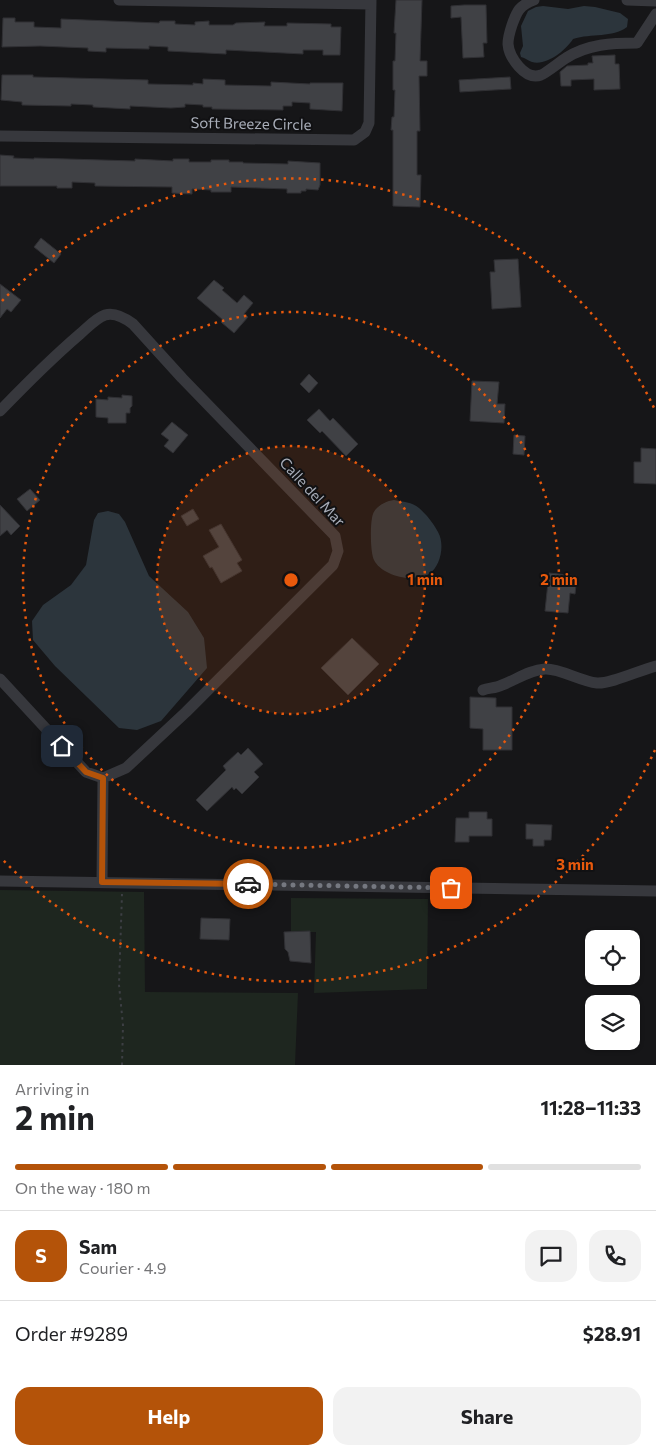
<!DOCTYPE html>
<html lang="en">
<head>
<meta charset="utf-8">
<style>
  body { margin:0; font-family:Commissioner,sans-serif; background:#f2f2f2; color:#202124; height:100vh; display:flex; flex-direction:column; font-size:19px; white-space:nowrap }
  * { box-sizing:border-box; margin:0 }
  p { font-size:16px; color:#757577 }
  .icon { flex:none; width:28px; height:28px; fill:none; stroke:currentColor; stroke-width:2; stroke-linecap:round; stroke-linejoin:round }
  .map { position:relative; height:1065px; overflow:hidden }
  .sheet { display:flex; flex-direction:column; background:#fff; flex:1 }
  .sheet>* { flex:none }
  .controls { position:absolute; left:585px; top:930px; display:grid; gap:10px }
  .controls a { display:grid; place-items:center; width:55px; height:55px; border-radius:10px; background:#fff; box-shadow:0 1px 4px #0004; font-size:25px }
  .pin { position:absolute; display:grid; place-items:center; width:42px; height:42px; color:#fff; margin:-21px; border-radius:10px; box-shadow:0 2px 8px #0006 }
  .courier { position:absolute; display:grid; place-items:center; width:50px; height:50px; margin:-25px; border:4px solid #b45309; border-radius:50%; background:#fff; color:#222; box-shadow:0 1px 6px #0007 }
  .overview em { font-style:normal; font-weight:700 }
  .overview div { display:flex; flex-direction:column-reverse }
  .overview { display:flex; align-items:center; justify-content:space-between; height:85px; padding:0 15px }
  h1 { font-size:32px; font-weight:700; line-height:38px }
  .bar { display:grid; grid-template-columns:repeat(4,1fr); gap:8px 5px; align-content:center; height:60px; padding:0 15px }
  .bar i { height:6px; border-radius:4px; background:#e0e0e0 }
  .bar .active { background:#b45309 }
  .bar p { grid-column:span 4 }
  .line { display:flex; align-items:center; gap:12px; padding:0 15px; border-top:1px solid #e0e0e0 }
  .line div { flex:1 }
  .round { display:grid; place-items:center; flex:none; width:52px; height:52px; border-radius:15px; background:#f2f2f2 }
  .button { display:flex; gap:10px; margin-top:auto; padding:10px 15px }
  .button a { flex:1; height:58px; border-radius:15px; background:#b45309; color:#fff; font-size:20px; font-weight:700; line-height:58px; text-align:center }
  .button a+a { background:#f2f2f2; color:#202124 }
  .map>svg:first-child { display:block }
  .green { fill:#1e261f }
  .water { fill:#2c353c }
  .building { fill:#404145; stroke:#303034 }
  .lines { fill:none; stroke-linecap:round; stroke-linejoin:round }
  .path { stroke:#3d3f44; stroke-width:2; stroke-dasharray:2.5 4; stroke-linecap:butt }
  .minor { stroke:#37383d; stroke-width:11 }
  .done { stroke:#757880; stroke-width:5; stroke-dasharray:0 9 }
  .route { stroke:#b45309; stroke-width:6 }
  .ring { fill:none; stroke:#e8590c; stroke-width:2.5; stroke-dasharray:2.5 5 }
  .labels { text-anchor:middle; stroke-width:4; stroke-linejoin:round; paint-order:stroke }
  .street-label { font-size:15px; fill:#a8adb8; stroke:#111113 }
  .centre { fill:#e8590c; stroke:#111113; stroke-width:2.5 }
  .ring-label { font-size:15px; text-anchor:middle; font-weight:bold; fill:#e8590c; stroke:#111113; stroke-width:4; stroke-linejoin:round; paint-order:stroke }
</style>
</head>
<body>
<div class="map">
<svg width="656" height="1065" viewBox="0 0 656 1065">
  <rect width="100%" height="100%" fill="#161618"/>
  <path class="green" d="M0,890l144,2 1,100 153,1 -3,72h-295z
    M291,898l137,1 -1,90 -113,4 2,-61h-25z"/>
  <path class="water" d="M543,6l25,3 16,-3 11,1 25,6 8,6 -1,8c-15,11 -35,6 -54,12 -7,11 -26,27 -41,23 -3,-1 -7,-4 -11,-5l-1,-4 3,-7 -2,-20 7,-15 8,-4z
    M394,500c9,2 18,2 25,8 7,6 15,16 19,24 7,12 3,34 -9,42 -3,2 -8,2 -11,3 -13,4 -38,-4 -44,-17 -4,-8 -4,-38 -1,-46 3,-8 13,-13 21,-14z
    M108,511l11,3 6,8 24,54 39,36 16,26 3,30 -46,53 -24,9 -18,-2 -64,-62 -22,-26 -1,-19 11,-16 28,-20 15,-20 8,-45 4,-7z"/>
  <path class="building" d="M396,0h26l-2,61h7v15h-8l1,55h-3v44h4l-1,32 -27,-1v-76h-2l1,-13h2l1,-27h-2v-29h2l1,-28h-2z
    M464,5h22l1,38h-4l1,14 -21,1 -2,-41 -10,1v-12z
    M3,18h12v4h19v5l27,1v-9l98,4 1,-2h15v3l20,1v-3l14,-1v4h24l3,-2 29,-1 -1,4h23v-3l44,1v3h10l-1,28h-17v-5h-20v4l-77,-4v4l-58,-3v-4l-19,-1v3l-43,-1v4l-18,-1v-3l-48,-2 -38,1z
    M615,55v9h4l1,25 -26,1v-11l-23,1v6h-10l-1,-14 7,-6 21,-1v-2h5l-1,-7z
    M2,75h31v2l115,3v4l45,1v-2l10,1v-5l22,1v5l46,1v-4l39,2v-1h33l-1,28 -32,-2v-6l-18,-1v4h-9v4l-71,-1v-2h-9v-2l-18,-1v3l-14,1 -41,-2v3l-37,-2v-2l-22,-1v2l-49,-1v-3l-21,-2z
    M510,77l1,12 -51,3 -1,-12z
    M0,155l14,1 -1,2 21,1v-1l101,3v-2l38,2v-2h16v3h22v-2h18v2h14v1l45,1v-3l32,2v22l-2,5 -12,-1v2h-5v2h-14v-4l-56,-2v5h-20v-2l-19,-1v5l-20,-1v-6l-77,-1v-3l-23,-1v6h-15v-2h-57z
    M41,238l20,16 -7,9 -20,-16z
    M518,259l3,48 -29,2 -2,-37h5l-1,-12z
    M214,280l10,8 -2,2 15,13 7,-8 9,8 -9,11 4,3 -14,16 -13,-11 2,-2 -26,-22z
    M0,284l21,16 -10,12 -4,-3 -7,9z
    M309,374l9,9 -9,10 -9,-9z
    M472,381l27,1 -2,22h8l-1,19 -34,-2z
    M122,395l10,1v10l-2,2v5h-4v10h-18v-5l-12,-1v-18l12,1v-3l14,1z
    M319,409l11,12 3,-3 25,26 -12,12 -24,-25 -2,2 -13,-13z
    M172,422l16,13 -15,18 -9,-7 5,-6 -8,-6z
    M514,435l11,1 -1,19 -11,-1z
    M641,448l15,1v35l-22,-1v-21h7z
    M30,489l10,11 -13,11 -10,-12z
    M0,505l20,21 -9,9 -4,-5 -7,6z
    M193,509l6,10 -12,7 -6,-10z
    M221,524l21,36 -5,3 5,8 -21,12 -9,-16 -2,1 -7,-12 16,-9 -10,-17z
    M549,573l28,3 -2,18 -5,-1 -2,20 -23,-2z
    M352,638l27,26 -31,31 -27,-27z
    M470,697l26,1v9h16v43h-29v-21l-13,-1z
    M248,748l15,16 -9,8 5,5 -17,17 -6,-6 -2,2 -2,-3 -25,24 -11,-11 30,-30 -3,-4 15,-14 3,3z
    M469,812h18v7h5v17h-23v6h-14l1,-24h13z
    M526,824l26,1 -1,15h-7v6h-11v-7h-7z
    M201,918l29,1 -1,21 -29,-1z
    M310,931l1,32 -21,-2 -2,-9 -3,-3 -1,-17z"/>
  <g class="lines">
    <path class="path" d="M122,1065l1,-40 -4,-40 3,-91"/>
    <path class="minor" d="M119,0l252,4
      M534,0c-15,6 -17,11 -22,25 -2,6 -4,12 -4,19 1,13 17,37 33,31 4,-1 20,-14 25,-17 22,-14 46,-15 71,-15l19,-29
      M627,0l29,1
      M0,136l354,4 11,-8 4,-9 2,-123
      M0,411c26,-27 52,-53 80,-77 7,-6 16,-16 25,-19 10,-3 20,3 28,9l49,54 153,158 3,15 -5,14 -147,147 -60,56 -23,10 -17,-6 -86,-93
      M483,690c6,-2 13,-2 19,-5 14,-5 27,-15 43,-16 14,-1 35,12 52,14 14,1 43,-13 59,-17
      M0,881l656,10
      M102,882l1,-104"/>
  </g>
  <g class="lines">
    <path class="done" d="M248,884l203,4"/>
    <path class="route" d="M62,746l24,26 17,6 -1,104 146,2"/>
  </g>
  <circle cx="291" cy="580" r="134" fill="#e8590c" fill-opacity=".12"/>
  <g class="ring">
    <circle cx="291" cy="580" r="134"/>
    <circle cx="291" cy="580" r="268"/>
    <path d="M655 750A402 402 0 0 1 2 859M2 301A402 402 0 0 1 655 410"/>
  </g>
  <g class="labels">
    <g class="street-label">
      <text transform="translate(251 124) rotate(1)" y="5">Soft Breeze Circle</text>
      <text transform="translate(312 492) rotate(47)" y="5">Calle del Mar</text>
    </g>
  </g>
  <circle cx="291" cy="580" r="8" class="centre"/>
  <g class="ring-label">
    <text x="425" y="585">1 min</text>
    <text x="559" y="585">2 min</text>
    <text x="575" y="870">3 min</text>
  </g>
</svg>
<div class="controls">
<a><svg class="icon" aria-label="locate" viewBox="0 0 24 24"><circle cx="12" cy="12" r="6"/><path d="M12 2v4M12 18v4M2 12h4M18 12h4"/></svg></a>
<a><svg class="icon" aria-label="layers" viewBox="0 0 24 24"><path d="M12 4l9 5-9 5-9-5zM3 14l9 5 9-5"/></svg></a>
</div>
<div class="pin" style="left:451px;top:888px;background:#ea580c"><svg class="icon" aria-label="bag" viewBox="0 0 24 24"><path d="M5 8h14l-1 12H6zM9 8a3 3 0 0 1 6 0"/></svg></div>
<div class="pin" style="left:62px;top:746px;background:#1f2937"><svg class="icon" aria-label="home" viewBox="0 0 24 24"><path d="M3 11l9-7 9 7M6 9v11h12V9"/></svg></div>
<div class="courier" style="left:248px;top:884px"><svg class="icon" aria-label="car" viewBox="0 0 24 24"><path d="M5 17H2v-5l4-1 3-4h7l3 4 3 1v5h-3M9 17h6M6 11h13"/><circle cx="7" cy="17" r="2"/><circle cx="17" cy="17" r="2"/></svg></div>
</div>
<section class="sheet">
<div class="overview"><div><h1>2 min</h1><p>Arriving in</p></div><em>11:28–11:33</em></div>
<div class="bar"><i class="active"></i><i class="active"></i><i class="active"></i><i></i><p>On the way · 180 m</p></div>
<div class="line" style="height:90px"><b class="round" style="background:#b45309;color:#fff">S</b><div><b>Sam</b><p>Courier · 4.9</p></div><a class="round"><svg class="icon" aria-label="chat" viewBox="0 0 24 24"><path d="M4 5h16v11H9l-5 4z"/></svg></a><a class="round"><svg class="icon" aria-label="phone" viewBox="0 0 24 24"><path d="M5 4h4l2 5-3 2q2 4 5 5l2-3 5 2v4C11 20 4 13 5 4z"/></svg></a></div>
<div class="line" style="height:65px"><div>Order #9289</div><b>$28.91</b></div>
<div class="button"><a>Help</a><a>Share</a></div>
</section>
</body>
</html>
